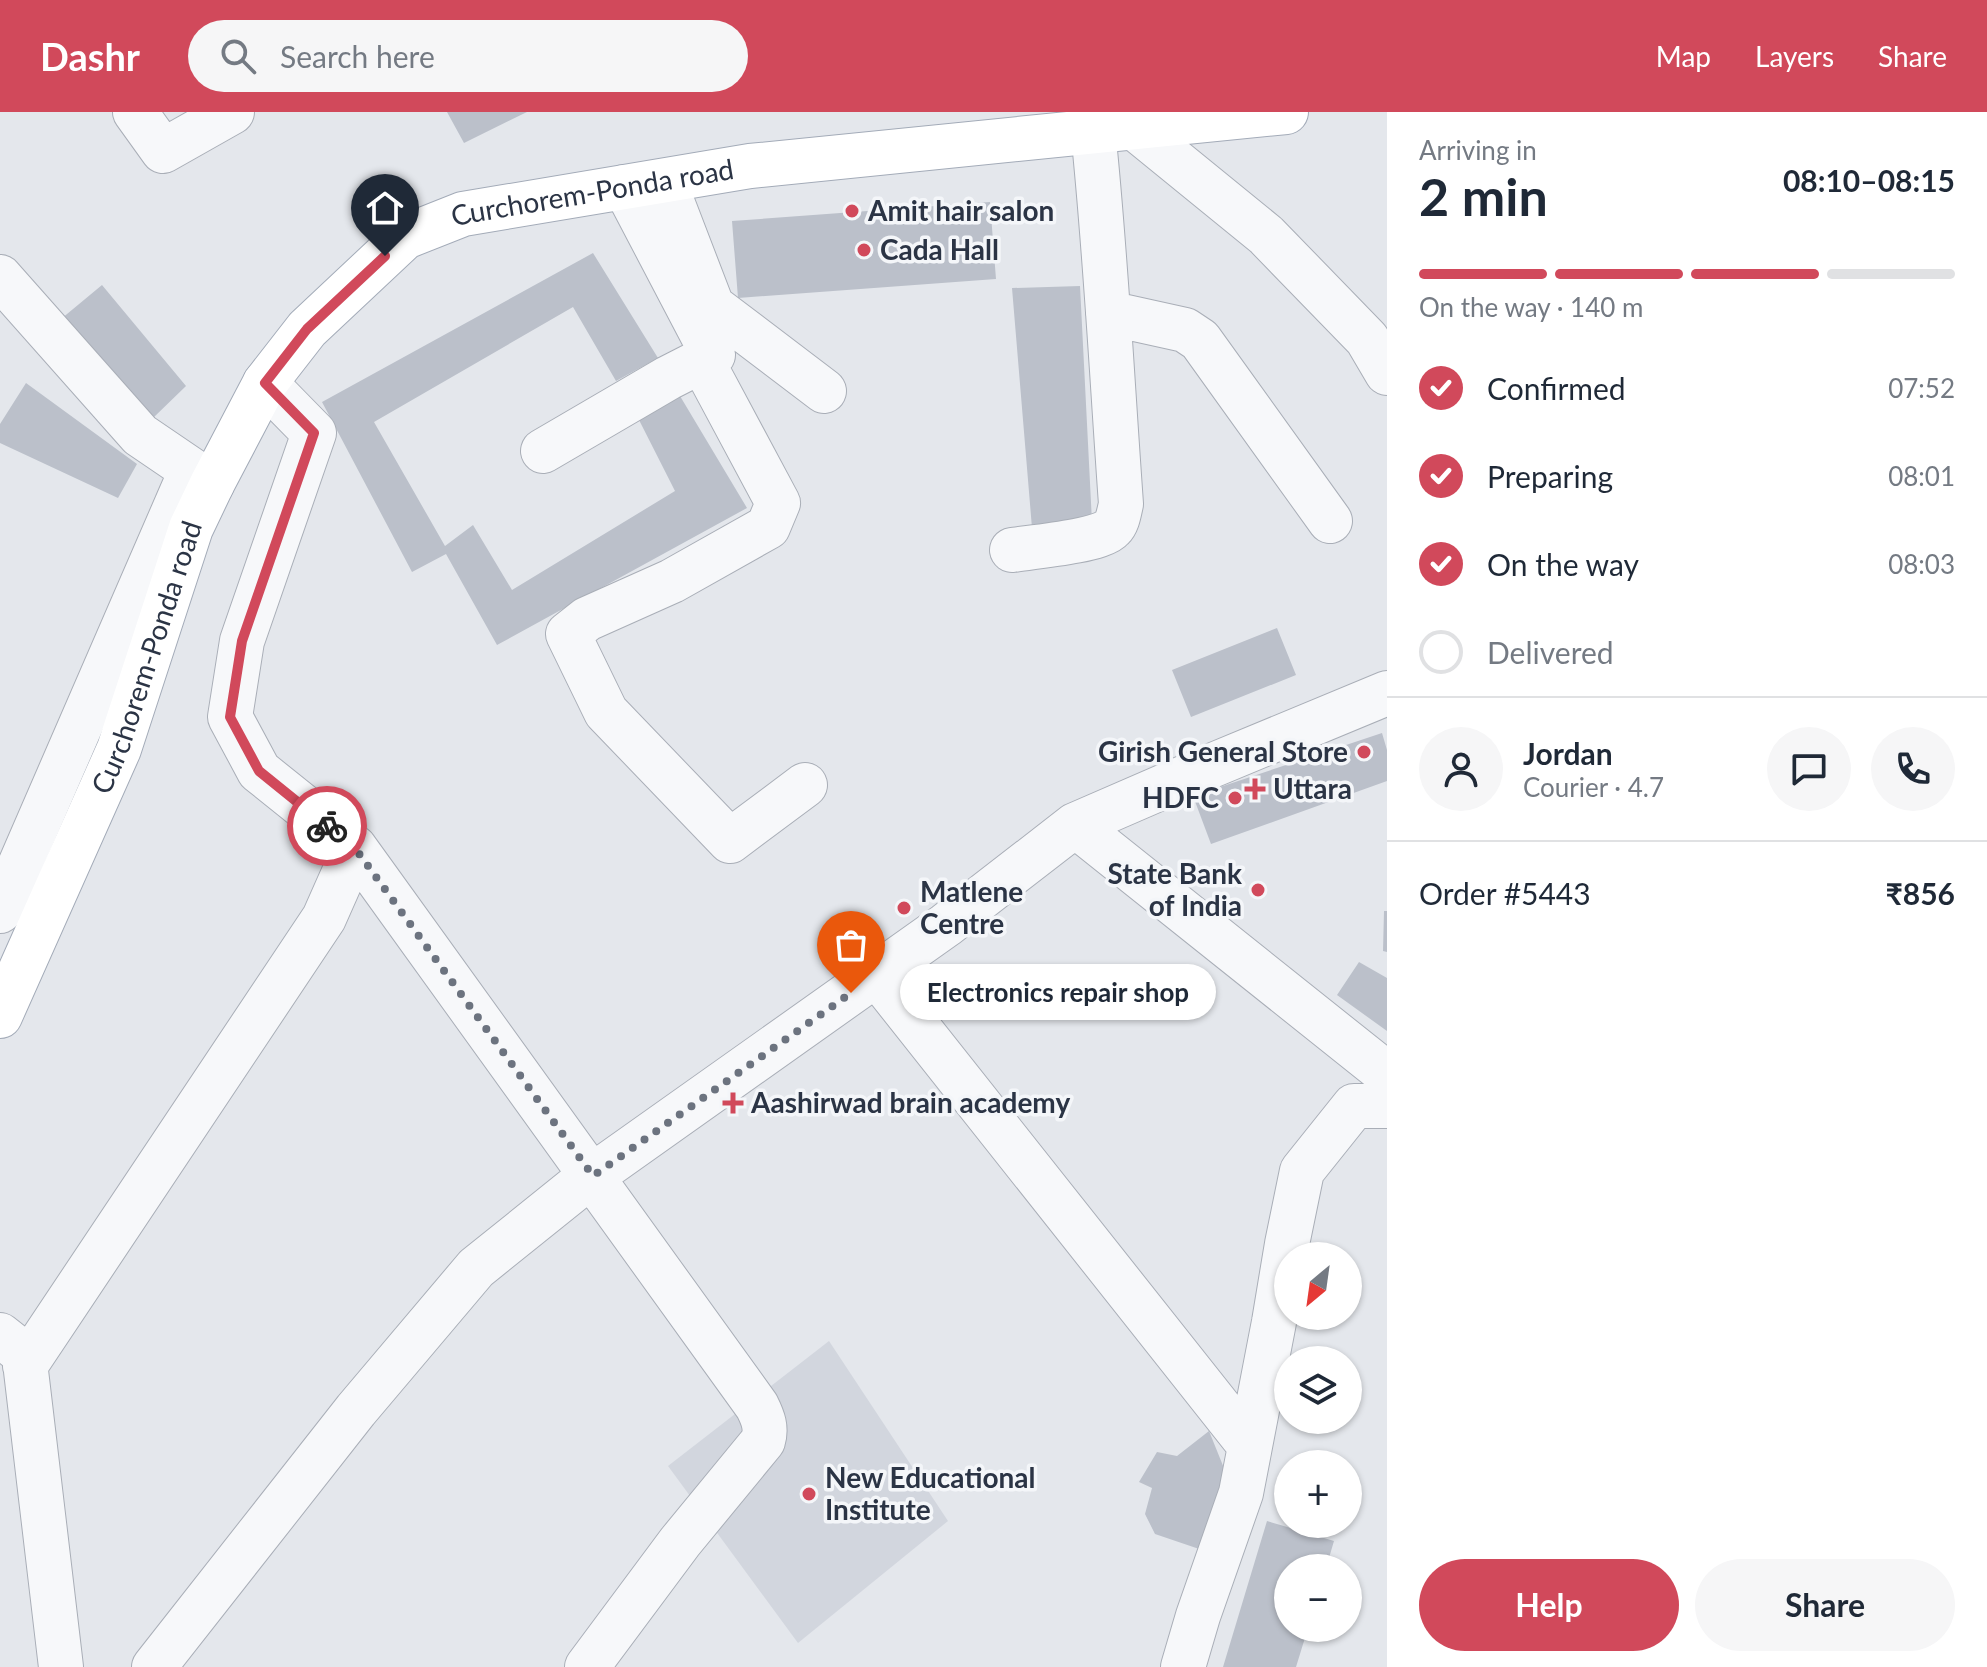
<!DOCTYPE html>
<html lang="en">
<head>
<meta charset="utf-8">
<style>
  body { margin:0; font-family:Lato,sans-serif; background:#f6f6f7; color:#1f2937; height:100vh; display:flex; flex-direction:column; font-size:30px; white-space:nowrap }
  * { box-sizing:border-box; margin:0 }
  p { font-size:26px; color:#747a83 }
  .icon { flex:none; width:44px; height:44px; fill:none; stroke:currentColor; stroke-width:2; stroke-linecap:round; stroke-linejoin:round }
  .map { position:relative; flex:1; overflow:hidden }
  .details { display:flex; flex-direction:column; background:#fff; width:600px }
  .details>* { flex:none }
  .needle { width:52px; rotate:209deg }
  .buttons { position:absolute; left:1274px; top:1130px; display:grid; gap:16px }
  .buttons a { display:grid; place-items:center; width:88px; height:88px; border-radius:50%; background:#fff; box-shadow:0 2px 6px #0004; font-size:40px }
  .pin { position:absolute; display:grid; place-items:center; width:68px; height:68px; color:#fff; margin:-82px -34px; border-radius:50% 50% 50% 0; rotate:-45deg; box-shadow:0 0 8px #0007 }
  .pin .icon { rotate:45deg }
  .courier { position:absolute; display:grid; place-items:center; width:80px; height:80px; margin:-40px; border:6px solid #d1495b; border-radius:50%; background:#fff; color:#222; box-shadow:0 2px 10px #0007 }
  .bubble { position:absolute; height:56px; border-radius:28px; background:#fff; box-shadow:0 2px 6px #0004; font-size:26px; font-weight:700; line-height:56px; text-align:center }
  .summary em { font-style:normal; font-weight:700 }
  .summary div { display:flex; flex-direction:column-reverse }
  .summary { display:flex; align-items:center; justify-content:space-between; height:136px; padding:0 32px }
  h1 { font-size:52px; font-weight:700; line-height:60px }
  .bar { display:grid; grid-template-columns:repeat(4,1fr); gap:12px 8px; align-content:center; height:96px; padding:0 32px }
  .bar i { height:10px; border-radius:6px; background:#e0e1e3 }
  .bar .selected { background:#d1495b }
  .bar p { grid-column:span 4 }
  .line { display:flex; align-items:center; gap:20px; padding:0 32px; border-top:2px solid #e0e1e3 }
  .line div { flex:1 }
  .round { display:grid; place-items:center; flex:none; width:84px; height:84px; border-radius:42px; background:#f6f6f7 }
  ol { padding:0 32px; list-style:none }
  li { display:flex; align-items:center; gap:24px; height:88px }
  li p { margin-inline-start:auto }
  li .icon { padding:8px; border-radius:50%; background:#d1495b; color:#fff; stroke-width:4 }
  li:last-child { color:#747a83 }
  li i { width:44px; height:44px; border:4px solid #e0e1e3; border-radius:50% }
  .action { display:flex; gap:16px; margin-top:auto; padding:16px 32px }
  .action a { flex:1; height:92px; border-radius:48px; background:#d1495b; color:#fff; font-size:32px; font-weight:700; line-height:92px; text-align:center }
  .action a+a { background:#f6f6f7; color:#1f2937 }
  header { display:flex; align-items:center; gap:48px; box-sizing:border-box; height:112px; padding:0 40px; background:#d1495b; color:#fff }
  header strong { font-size:38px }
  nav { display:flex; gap:44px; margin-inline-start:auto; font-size:28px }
  .search { width:560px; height:72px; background:#f6f6f7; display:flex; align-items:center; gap:20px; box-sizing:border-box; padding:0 28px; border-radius:44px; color:#747a83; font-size:30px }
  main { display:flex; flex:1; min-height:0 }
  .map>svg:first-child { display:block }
  .built { fill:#d2d6de }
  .building { fill:#bbc0ca }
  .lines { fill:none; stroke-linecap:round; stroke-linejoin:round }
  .minor-casing { stroke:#a9aeb7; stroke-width:46 }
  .major-casing { stroke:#a3abb8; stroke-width:46 }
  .minor { stroke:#f7f8fa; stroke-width:44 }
  .major { stroke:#fff; stroke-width:44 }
  .done { stroke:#6c737f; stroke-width:8; stroke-dasharray:0 14.4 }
  .route { stroke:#d1495b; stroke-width:10 }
  .poi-dot { fill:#d1495b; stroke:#f4f6f9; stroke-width:3 }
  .labels { text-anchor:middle; stroke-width:7; stroke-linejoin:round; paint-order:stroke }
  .street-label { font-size:28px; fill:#2b3445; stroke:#f4f6f9 }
  .poi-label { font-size:28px; font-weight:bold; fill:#2b3445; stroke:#f4f6f9; text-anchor:start }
</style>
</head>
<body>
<header>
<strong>Dashr</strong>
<div class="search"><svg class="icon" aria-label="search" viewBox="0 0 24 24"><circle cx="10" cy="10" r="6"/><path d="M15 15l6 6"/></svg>Search here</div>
<nav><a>Map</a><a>Layers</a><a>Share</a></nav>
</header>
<main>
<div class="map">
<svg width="1387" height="1555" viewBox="0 0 1387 1555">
  <rect width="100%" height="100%" fill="#e4e7ec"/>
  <path class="built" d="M829,1229l119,180 -150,122 -130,-177z"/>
  <path class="building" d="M447,0h80l-63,31z
    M990,90l6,77 -258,19 -6,-77z
    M593,141l65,105 -42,23 -43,-74 -199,115 71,124 28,-21 39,65 163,-99 -38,-75 40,-25 70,117 -250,137 -51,-91 -34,18 -90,-170z
    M102,173l84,101 -34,33 -91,-100z
    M1080,174l12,236 -60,6 -20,-240z
    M26,271l111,81 -19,34 -118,-55v-19z
    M1277,516l19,47 -105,42 -19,-47z
    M1382,621l5,17v31l-176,63 -18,-48z
    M1384,799h3v41l-4,-1z
    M1359,850l28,16v53l-50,-36z
    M1209,1319l25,62 -26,59 -53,-18 -10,-20 7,-26 -13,-6 18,-30 20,4z
    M1267,1409l67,20 -8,27h-38v60h20l-12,39h-73z"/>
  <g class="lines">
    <g class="minor-casing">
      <path id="minor" d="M135,0l28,39 69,-39
        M1115,0l151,123 101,104 20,34
        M664,69l48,125 112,85
        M0,165l140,158 72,49
        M1108,201l77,17 15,10 130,181
        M702,249l76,142 -10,24 -96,54 -85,38 -19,15 38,78 124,129 75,-56
        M265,271l49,50 -72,208 -12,76 29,54 96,77 402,558c6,12 10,22 6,35l-83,101 -93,125
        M543,339l125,-73 45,-23 -88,-168
        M1012,438c20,-3 89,-9 100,-22 6,-6 7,-16 9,-24 -9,-124 -15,-249 -28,-373
        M1075,713l312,249
        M0,799l191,-440
        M876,862l374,472
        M0,1223l24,19 37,313
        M25,1254l299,-448 31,-70
        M154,1555l202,-257 120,-142 102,-82 368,-261 129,-100 136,-59 176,-73
        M1183,1555l15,-51 43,-123 33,-171 13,-78 15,-73 52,-65h33"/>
    </g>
    <g class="major-casing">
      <g id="major">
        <path id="s1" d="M0,904l119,-267 72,-221 21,-44 53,-101 42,-54 98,-92 58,-23 287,-48 536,-54"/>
      </g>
    </g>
    <use href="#minor" class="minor"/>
    <use href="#major" class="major"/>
  </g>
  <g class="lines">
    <path class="done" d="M327,714l28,22 238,328 258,-183"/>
    <path class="route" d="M327,714l-68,-55 -29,-54 12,-76 72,-208 -49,-50 42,-54 78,-73"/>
  </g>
  <g class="poi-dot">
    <circle cx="852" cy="99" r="8"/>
    <circle cx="864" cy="138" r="8"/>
    <circle cx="1364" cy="640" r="8"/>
    <path d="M1251 665h8v8h8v8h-8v8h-8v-8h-8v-8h8z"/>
    <circle cx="1235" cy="686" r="8"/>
    <circle cx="1258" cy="778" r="8"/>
    <circle cx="904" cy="796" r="8"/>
    <path d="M729 979h8v8h8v8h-8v8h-8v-8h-8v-8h8z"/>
    <circle cx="809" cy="1382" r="8"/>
  </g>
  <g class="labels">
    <g class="street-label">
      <text dy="10" stroke="none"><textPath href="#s1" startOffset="1084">Curchorem-Ponda road</textPath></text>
      <text dy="10" stroke="none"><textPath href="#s1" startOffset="388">Curchorem-Ponda road</textPath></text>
    </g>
    <g class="poi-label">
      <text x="868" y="109">Amit hair salon</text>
      <text x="880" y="148">Cada Hall</text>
      <text x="1348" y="650" text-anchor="end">Girish General Store</text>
      <text x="1273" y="687">Uttara</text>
      <text x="1219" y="696" text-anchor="end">HDFC</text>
      <text x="1242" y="772" text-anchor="end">State Bank<tspan x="1242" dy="32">of India</tspan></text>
      <text x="920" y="790">Matlene<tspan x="920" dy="32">Centre</tspan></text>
      <text x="751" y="1001">Aashirwad brain academy</text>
      <text x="825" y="1376">New Educational<tspan x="825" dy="32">Institute</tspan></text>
    </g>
  </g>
</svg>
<div class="buttons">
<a><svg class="needle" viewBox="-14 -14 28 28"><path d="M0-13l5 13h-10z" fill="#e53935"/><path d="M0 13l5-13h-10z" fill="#747a83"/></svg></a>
<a><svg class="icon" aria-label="layers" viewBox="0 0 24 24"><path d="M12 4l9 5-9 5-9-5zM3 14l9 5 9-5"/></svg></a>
<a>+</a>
<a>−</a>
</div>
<div class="pin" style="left:851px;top:881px;background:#ea580c"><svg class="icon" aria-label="bag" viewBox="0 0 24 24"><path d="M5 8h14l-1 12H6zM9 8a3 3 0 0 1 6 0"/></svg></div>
<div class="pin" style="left:385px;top:144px;background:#1f2937"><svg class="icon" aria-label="home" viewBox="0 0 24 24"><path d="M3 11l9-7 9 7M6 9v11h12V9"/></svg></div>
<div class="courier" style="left:327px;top:714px"><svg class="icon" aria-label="bike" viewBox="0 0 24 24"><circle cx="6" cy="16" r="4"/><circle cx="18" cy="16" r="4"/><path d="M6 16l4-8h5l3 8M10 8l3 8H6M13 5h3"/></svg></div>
<div class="bubble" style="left:900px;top:852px;width:316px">Electronics repair shop</div>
</div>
<section class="details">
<div class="summary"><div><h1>2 min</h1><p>Arriving in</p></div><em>08:10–08:15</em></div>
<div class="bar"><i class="selected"></i><i class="selected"></i><i class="selected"></i><i></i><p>On the way · 140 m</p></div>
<ol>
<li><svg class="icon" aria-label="check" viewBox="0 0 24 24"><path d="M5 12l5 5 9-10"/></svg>Confirmed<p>07:52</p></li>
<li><svg class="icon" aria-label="check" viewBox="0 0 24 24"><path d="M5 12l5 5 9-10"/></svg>Preparing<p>08:01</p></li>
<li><svg class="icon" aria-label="check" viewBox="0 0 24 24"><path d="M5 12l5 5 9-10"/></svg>On the way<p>08:03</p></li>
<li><i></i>Delivered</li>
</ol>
<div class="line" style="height:144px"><a class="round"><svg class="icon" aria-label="person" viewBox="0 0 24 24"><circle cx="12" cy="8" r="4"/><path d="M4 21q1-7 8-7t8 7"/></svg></a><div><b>Jordan</b><p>Courier · 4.7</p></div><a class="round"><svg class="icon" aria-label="chat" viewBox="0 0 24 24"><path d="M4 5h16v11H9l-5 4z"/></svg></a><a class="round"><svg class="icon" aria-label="phone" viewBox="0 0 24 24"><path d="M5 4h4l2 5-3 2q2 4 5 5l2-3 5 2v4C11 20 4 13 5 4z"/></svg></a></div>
<div class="line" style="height:104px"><div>Order #5443</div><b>₹856</b></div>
<div class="action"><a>Help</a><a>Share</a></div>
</section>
</main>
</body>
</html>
